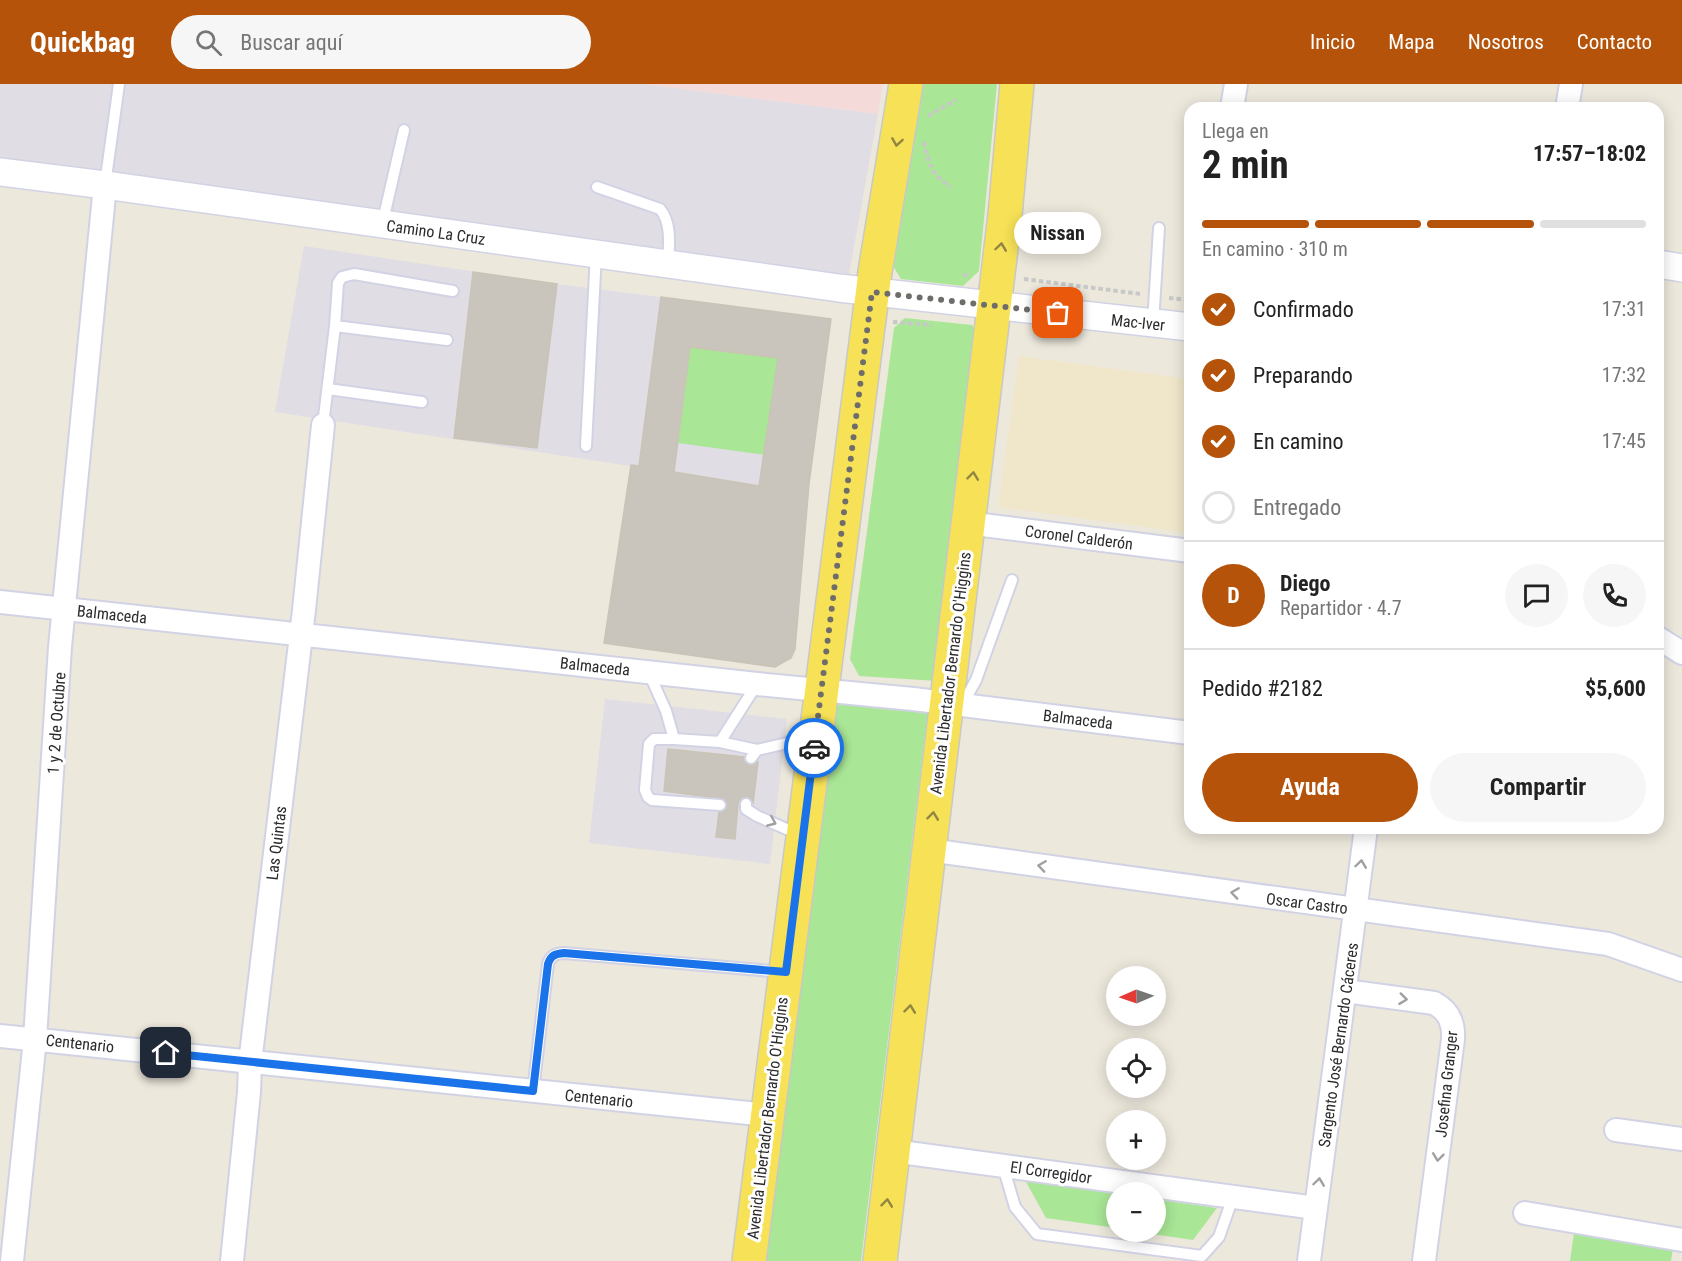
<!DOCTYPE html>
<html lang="es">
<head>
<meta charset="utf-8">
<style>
  body { margin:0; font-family:"Roboto Condensed",sans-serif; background:#f6f6f6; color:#222; height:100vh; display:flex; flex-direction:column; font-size:22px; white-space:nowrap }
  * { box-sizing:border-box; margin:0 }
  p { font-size:20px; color:#767676 }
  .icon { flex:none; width:33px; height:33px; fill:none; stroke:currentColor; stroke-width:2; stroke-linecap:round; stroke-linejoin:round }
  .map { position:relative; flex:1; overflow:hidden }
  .drawer { position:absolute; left:1184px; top:18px; width:480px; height:732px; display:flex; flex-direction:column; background:#fff; border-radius:18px; box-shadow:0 3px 15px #0003 }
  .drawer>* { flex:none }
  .needle { width:39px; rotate:268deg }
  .buttons { position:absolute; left:1106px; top:882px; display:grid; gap:12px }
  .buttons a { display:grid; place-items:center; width:60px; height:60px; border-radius:50%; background:#fff; box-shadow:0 3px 15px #0003; font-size:30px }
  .pin { position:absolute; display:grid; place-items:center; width:51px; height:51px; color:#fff; margin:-26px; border-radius:12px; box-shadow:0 3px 9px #0006 }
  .courier { position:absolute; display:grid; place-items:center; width:60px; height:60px; margin:-30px; border:4px solid #1a73e8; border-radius:50%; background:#fff; color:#222; box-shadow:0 2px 8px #0007 }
  .bubble { position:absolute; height:42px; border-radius:21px; background:#fff; box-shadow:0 3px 15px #0003; font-size:20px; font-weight:700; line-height:42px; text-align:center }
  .summary em { font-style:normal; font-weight:700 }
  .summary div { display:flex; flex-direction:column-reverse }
  .summary { display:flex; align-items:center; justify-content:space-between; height:102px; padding:0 18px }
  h1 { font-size:39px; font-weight:700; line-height:45px }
  .bar { display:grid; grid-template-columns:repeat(4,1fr); gap:9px 6px; align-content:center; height:72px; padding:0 18px }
  .bar i { height:8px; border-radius:4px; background:#e0e0e0 }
  .bar .selected { background:#b45309 }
  .bar p { grid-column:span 4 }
  .line { display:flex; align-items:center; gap:15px; padding:0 18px; border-top:2px solid #e0e0e0 }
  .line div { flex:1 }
  .round { display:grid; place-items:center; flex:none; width:63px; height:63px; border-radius:32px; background:#f6f6f6 }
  ol { padding:0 18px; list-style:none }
  li { display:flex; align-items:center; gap:18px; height:66px }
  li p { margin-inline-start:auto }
  li .icon { padding:6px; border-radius:50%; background:#b45309; color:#fff; stroke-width:4 }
  li:last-child { color:#767676 }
  li i { width:33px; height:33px; border:3px solid #e0e0e0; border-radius:50% }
  .primary-button { display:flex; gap:12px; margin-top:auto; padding:12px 18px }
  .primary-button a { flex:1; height:69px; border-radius:36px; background:#b45309; color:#fff; font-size:24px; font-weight:700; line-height:69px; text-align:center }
  .primary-button a+a { background:#f6f6f6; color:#222 }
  header { display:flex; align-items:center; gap:36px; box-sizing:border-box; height:84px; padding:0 30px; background:#b45309; color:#fff }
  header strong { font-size:28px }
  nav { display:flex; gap:33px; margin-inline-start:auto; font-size:21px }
  .search { width:420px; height:54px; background:#f6f6f6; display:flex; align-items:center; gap:15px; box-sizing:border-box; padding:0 21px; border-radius:33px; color:#767676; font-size:22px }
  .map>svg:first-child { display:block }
  .industrial { fill:#e0dde5 }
  .education { fill:#f0e7cb }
  .medical { fill:#f4dad9 }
  .green { fill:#a9e696 }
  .building { fill:#c9c4bc; stroke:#c9c4b5; stroke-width:1.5; fill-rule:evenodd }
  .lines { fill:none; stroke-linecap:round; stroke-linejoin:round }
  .service-casing { stroke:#d1d3e4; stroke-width:14 }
  .minor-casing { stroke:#d1d3e4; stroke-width:26 }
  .tertiary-casing { stroke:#d1d3e4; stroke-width:30 }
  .primary-casing { stroke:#c8c8c8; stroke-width:36 }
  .path { stroke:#c8c8c8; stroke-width:4; stroke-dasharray:4.5 3; stroke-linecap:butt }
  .service { stroke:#fff; stroke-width:10 }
  .minor { stroke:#fff; stroke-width:22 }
  .tertiary { stroke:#fff; stroke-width:27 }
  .primary { stroke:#f7e257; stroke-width:33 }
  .oneway { stroke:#918641 }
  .oneway2 { stroke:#a0a0a0 }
  .done { stroke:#6f6d69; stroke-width:6; stroke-dasharray:0 10.8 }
  .route { stroke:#1a73e8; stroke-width:8 }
  .labels { text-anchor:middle; stroke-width:6; stroke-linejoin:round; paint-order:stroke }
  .street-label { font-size:16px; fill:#2b2b2b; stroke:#fff }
</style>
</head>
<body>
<header>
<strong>Quickbag</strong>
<div class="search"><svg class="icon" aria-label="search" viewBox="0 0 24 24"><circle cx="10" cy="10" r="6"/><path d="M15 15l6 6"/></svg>Buscar aquí</div>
<nav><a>Inicio</a><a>Mapa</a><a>Nosotros</a><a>Contacto</a></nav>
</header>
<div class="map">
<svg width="1682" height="1177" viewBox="0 0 1682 1177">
  <rect width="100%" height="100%" fill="#ede8dc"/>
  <path class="industrial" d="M0,0h644l234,30 -30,166 -848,-119z
    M304,162l253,38 274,35 -23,174 -533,-81z
    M605,615l182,20 -17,145 -181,-21z"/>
  <path class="education" d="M1019,272l170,23v154l-191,-26z"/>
  <path class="medical" d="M644,0h239l-5,30z"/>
  <path class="green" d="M921,0h76l-18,187 -16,15 -62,-7 -8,-13z
    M905,234l67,7 9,14 -44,342 -78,-5 -9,-17 44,-331z
    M690,263l88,11 -13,97 -87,-12z
    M829,617l99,9 -67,551h-105z
    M1025,1096l91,13v35l-70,-10z
    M1155,1115l62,9 -24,32 -55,-8h17z
    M1575,1142l99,15 -3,20h-101z"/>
  <path class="building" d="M473,188l84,12 -20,164 -83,-10z
    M661,213l170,22 -22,165 -14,165 -4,9 -16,9 -171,-24 27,-178 8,1zM690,263l88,11 -19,128 -85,-14z
    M668,665l76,8v4l6,4 8,-3 -5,42 -1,-4 -5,-3 -5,1 -4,5 -3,36 -19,-2 3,-25 5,-1 3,-5 -2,-7 -61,-8z"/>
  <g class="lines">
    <g class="service-casing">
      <path id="service" d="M105,101l14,-101
        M597,103l63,22c12,14 9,37 8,54
        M382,141l22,-95
        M1153,239l6,-95
        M335,242l112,14
        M328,305l94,13
        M323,341l12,-99 3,-43 4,-6 12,-3 99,17
        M586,362l10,-193
        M649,589l17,38 8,28h-20l-5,5 -4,46 3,7 4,3 68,5
        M962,621l14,-25 36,-100
        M674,655l46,3 37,-58
        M720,658l37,8
        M751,674l6,-8 56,-13
        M746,720v5l11,7 43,19
        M533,1007l15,-127c3,-9 7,-10 16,-11l219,19
        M1003,1082l12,41 22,27 165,22 17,-19 14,-40"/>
    </g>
    <g class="minor-casing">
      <path id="minor" d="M1232,24l4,-24
        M1567,24l4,-24
        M968,437l15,4 207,26
        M0,518l757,82 156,15 277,34
        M1658,554l24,15
        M929,766l679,94 74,26
        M1345,907l89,12c15,8 20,20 19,36l-29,222
        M0,952l768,79
        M1616,1046l66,9
        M893,1067l423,57
        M1525,1129l157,27
        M12,1177l23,-222 25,-392 45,-462
        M232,1177l17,-169 1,-29 54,-453 19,-185
        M1309,1177l57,-433"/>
    </g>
    <g class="tertiary-casing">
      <path id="tertiary" d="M0,88l105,13 734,103 351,39
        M1658,180l24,4"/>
    </g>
    <g class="primary-casing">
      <path id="primary" d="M749,1177l126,-989 31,-188
        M880,1177l125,-1046 12,-131"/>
    </g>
    <path class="path" d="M928,32l28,-16
      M924,58c5,22 7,33 27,45
      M963,191h8
      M1024,195l117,15
      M1169,214l21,2
      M893,238l39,3"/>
    <use href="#service" class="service"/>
    <use href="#minor" class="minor"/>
    <use href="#tertiary" class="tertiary"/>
    <use href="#primary" class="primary"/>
  </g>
  <defs><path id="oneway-chevron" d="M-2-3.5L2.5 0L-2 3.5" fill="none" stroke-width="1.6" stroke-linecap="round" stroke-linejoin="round" transform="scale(1.5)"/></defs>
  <g class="oneway">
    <use href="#oneway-chevron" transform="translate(897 58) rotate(99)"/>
    <use href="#oneway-chevron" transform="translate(1001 163) rotate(-82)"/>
    <use href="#oneway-chevron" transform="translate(973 392) rotate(-83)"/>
    <use href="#oneway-chevron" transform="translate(933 732) rotate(-83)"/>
    <use href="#oneway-chevron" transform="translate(910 925) rotate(-83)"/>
    <use href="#oneway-chevron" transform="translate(887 1119) rotate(-83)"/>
  </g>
  <g class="oneway2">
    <use href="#oneway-chevron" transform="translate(772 738) rotate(23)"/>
    <use href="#oneway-chevron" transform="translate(1361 780) rotate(-82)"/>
    <use href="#oneway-chevron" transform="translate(1042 782) rotate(-172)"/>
    <use href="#oneway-chevron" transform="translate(1235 809) rotate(-172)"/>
    <use href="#oneway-chevron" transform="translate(1403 915) rotate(7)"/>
    <use href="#oneway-chevron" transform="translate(1438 1073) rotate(97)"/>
    <use href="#oneway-chevron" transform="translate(1319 1098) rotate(-82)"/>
  </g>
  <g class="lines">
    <path class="done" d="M814,664l58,-456 186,21"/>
    <path class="route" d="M166,969l367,38 15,-127c3,-9 7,-10 16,-11l222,19 28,-224"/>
  </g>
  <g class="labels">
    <g class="street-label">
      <text transform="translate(436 148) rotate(8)" y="6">Camino La Cruz</text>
      <text transform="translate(1138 238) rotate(6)" y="6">Mac-Iver</text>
      <text transform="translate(1079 453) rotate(7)" y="6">Coronel Calderón</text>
      <text transform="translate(112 530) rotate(6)" y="6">Balmaceda</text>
      <text transform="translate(595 582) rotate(6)" y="6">Balmaceda</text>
      <text transform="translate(950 589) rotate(-83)" y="6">Avenida Libertador Bernardo O'Higgins</text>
      <text transform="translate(1078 635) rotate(7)" y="6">Balmaceda</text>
      <text transform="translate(56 639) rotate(-86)" y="6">1 y 2 de Octubre</text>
      <text transform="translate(276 759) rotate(-83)" y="6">Las Quintas</text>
      <text transform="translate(1307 819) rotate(7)" y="6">Oscar Castro</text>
      <text transform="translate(80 959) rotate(6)" y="6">Centenario</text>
      <text transform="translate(1338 961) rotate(-82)" y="6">Sargento José Bernardo Cáceres</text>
      <text transform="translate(1446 1000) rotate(-84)" y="6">Josefina Granger</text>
      <text transform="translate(599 1014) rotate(6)" y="6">Centenario</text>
      <text transform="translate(767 1034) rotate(-83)" y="6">Avenida Libertador Bernardo O'Higgins</text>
      <text transform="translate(1051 1088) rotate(8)" y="6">El Corregidor</text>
    </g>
  </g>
</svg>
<div class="buttons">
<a><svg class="needle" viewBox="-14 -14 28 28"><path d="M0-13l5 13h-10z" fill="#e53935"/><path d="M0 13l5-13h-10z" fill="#767676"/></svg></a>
<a><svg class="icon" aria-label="locate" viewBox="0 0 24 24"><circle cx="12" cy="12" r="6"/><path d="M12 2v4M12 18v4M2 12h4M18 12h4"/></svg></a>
<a>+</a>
<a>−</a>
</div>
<div class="pin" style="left:1058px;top:229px;background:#ea580c"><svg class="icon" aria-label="bag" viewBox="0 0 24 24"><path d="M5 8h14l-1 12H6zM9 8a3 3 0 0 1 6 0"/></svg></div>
<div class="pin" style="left:166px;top:969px;background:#1f2937"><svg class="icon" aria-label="home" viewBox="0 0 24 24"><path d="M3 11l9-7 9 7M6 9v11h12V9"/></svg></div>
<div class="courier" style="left:814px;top:664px"><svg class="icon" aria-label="car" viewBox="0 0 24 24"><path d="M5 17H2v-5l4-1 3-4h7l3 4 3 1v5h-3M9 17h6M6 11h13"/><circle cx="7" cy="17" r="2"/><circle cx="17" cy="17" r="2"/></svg></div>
<div class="bubble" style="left:1014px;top:128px;width:87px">Nissan</div>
<section class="drawer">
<div class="summary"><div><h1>2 min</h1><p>Llega en</p></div><em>17:57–18:02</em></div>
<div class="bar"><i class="selected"></i><i class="selected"></i><i class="selected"></i><i></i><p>En camino · 310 m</p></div>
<ol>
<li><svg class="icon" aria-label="check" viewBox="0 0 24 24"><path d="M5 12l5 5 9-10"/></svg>Confirmado<p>17:31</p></li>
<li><svg class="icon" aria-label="check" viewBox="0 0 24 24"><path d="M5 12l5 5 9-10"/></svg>Preparando<p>17:32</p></li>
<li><svg class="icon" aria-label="check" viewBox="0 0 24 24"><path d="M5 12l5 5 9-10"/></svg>En camino<p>17:45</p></li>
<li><i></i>Entregado</li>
</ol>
<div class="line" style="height:108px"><b class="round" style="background:#b45309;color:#fff">D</b><div><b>Diego</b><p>Repartidor · 4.7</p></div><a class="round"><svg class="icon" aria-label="chat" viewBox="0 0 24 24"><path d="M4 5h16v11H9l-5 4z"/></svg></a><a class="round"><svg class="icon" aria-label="phone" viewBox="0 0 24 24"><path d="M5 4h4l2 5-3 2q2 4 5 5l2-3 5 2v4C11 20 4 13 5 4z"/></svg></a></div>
<div class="line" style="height:78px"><div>Pedido #2182</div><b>$5,600</b></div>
<div class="primary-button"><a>Ayuda</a><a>Compartir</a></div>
</section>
</div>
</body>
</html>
